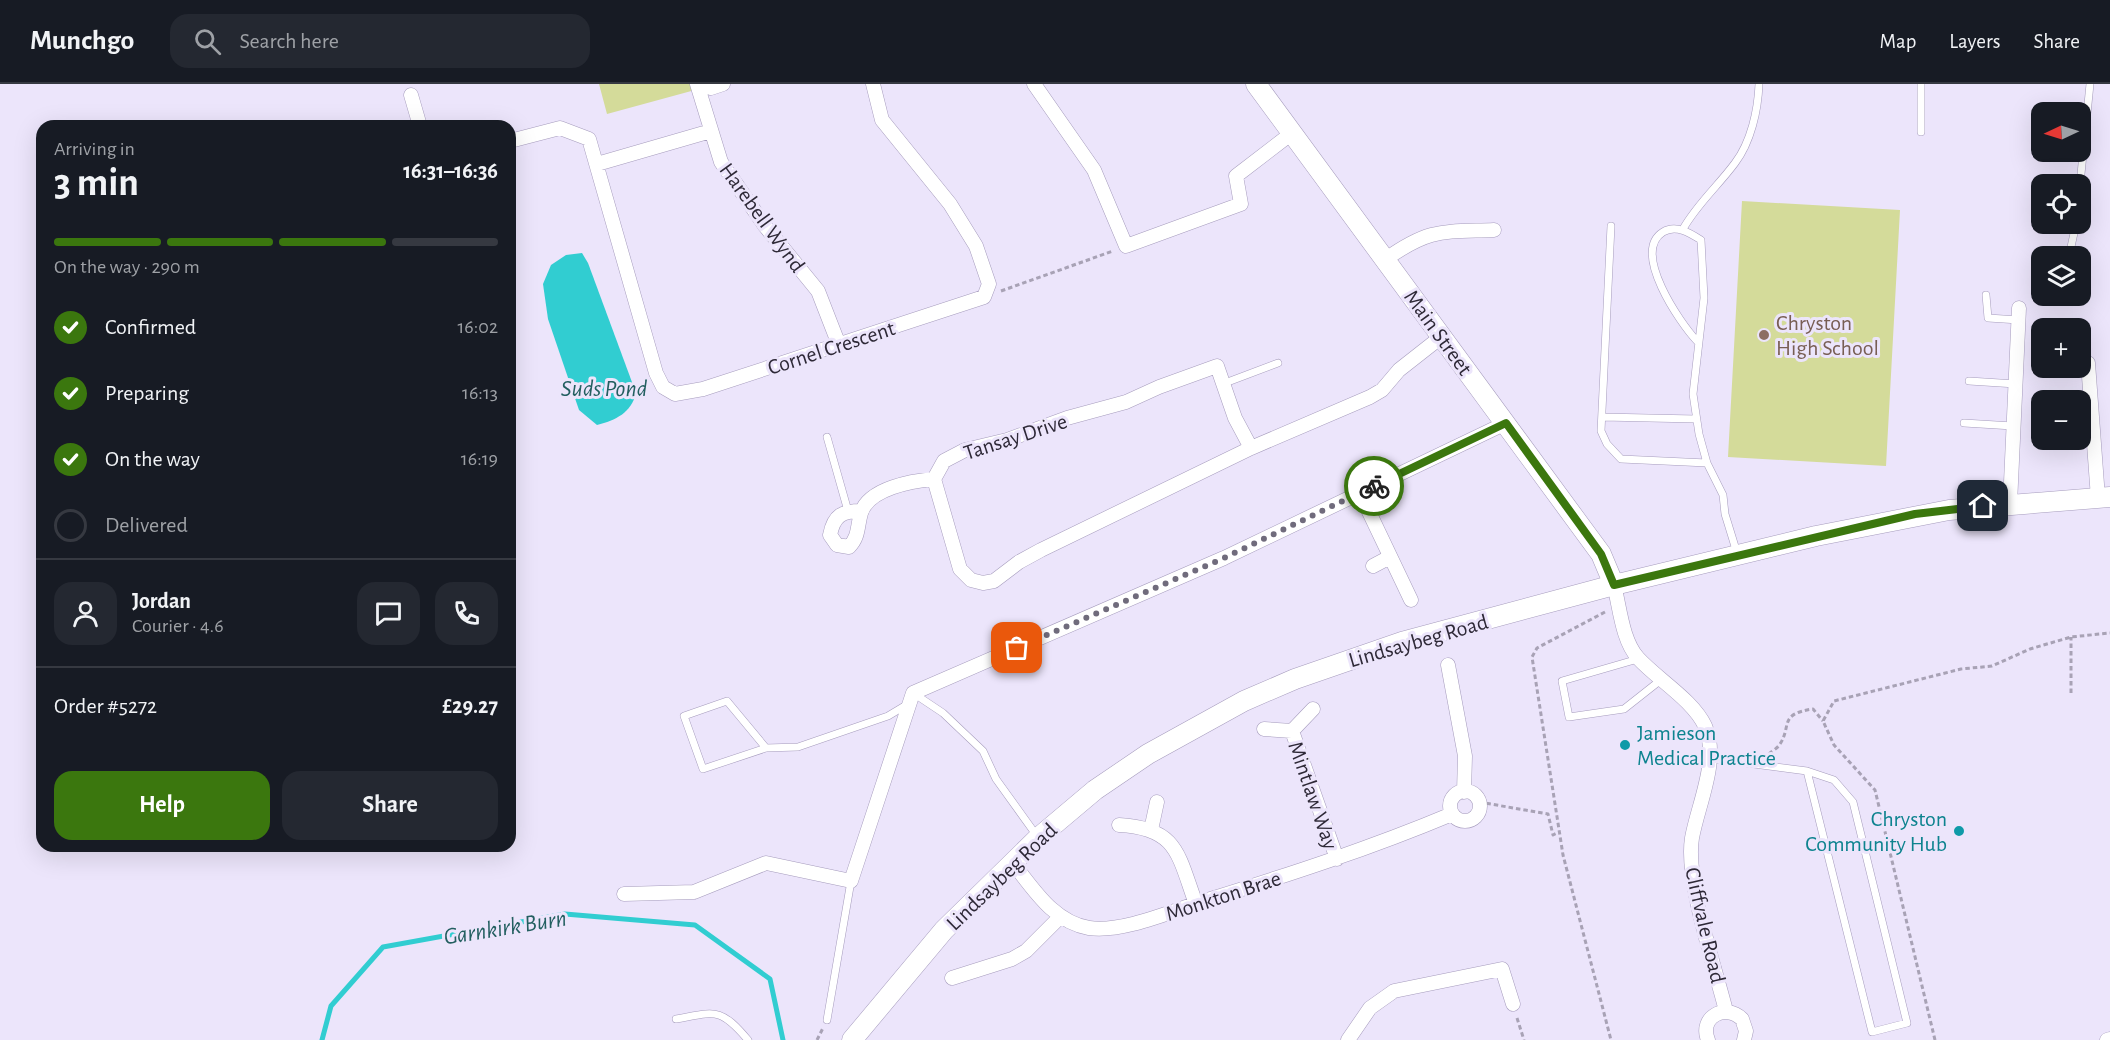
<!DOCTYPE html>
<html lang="en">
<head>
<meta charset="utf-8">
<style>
  body { margin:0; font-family:"Alegreya Sans",sans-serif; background:#242831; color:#f1f3f6; height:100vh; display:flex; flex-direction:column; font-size:22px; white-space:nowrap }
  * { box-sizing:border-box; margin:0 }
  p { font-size:20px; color:#9ea1a6 }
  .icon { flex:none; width:33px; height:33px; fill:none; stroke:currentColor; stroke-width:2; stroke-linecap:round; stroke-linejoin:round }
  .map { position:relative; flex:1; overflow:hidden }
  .drawer { position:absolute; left:36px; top:36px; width:480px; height:732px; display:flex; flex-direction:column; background:#171b24; border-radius:18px; box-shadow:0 6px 24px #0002 }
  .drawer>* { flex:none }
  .needle { width:39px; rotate:266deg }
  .tools { position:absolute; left:2031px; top:18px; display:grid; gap:12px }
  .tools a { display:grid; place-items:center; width:60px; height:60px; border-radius:12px; background:#171b24; box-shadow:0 6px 24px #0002; font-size:30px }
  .pin { position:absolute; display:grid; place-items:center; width:51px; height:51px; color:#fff; margin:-26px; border-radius:12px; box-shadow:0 3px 9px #0006 }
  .courier { position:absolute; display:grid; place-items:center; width:60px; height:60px; margin:-30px; border:4px solid #3b770e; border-radius:50%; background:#fff; color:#222; box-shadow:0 2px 8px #0007 }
  .summary em { font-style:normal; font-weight:600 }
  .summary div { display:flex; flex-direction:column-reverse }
  .summary { display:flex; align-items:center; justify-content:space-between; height:102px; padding:0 18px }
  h1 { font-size:39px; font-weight:600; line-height:45px }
  .bar { display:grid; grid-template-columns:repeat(4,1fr); gap:9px 6px; align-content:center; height:72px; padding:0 18px }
  .bar i { height:8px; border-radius:4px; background:#363941 }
  .bar .current { background:#3b770e }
  .bar p { grid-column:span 4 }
  .line { display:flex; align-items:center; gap:15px; padding:0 18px; border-top:2px solid #363941 }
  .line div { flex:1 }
  .round { display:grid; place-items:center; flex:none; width:63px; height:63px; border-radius:18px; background:#242831 }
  ol { padding:0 18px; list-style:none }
  li { display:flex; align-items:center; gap:18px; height:66px }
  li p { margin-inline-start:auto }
  li .icon { padding:6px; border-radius:50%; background:#3b770e; color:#fff; stroke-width:4 }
  li:last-child { color:#9ea1a6 }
  li i { width:33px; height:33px; border:3px solid #363941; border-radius:50% }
  .cta { display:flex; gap:12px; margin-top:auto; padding:12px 18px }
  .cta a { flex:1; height:69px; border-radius:18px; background:#3b770e; color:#fff; font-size:24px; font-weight:600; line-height:69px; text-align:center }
  .cta a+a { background:#242831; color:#f1f3f6 }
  header { display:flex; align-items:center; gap:36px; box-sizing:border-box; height:84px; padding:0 30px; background:#171b24; border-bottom:2px solid #363941 }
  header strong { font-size:28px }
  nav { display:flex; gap:33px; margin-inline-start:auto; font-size:21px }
  .search { width:420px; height:54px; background:#242831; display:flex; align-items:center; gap:15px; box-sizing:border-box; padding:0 21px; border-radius:18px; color:#9ea1a6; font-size:22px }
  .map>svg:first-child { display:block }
  .green { fill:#d4db9a }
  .water { fill:#31cdd1 }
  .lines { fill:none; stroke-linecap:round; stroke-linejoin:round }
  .stream { stroke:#31cdd1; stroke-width:5 }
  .lane-casing { stroke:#a69cbd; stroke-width:8 }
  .street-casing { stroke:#a69cbd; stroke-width:15 }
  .secondary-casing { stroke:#a69cbd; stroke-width:21 }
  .path { stroke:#a8a2b5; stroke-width:3; stroke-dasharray:4.5 3; stroke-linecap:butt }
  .lane { stroke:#fff; stroke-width:7 }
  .street { stroke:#fff; stroke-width:14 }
  .secondary { stroke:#fff; stroke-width:20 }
  .done { stroke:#706b7c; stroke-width:6; stroke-dasharray:0 10.8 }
  .route { stroke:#3b770e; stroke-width:8 }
  .education-dot { fill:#8d6e63; stroke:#ece5fb; stroke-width:2 }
  .culture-dot { fill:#0f9aa8; stroke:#ece5fb; stroke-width:2 }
  .labels { text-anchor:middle; stroke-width:6; stroke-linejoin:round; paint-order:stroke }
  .street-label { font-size:22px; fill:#2e2937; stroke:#ece5fb }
  .education-label { font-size:22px; fill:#785e54; stroke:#ece5fb; text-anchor:start }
  .culture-label { font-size:22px; fill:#0d838f; stroke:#ece5fb; text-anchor:start }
  .water-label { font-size:24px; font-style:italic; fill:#235f60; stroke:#ece5fb }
</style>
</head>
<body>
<header>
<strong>Munchgo</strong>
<div class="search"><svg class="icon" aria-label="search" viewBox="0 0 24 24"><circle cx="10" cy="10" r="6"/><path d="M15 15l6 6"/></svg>Search here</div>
<nav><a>Map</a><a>Layers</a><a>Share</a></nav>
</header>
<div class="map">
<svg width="2110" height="956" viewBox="0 0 2110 956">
  <rect width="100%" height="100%" fill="#ece5fb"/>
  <path class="green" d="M599,0h94l2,6 -88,24z
    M1742,117l158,9 -14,256 -158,-9z"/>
  <path class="water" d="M582,169l6,10 48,130c-5,20 -20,27 -39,32l-18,-15 -31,-91 -5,-35 8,-19 15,-10z"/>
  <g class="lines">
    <path class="stream" d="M322,956l9,-34 52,-59 182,-33 130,11 75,54 13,61"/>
    <g class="lane-casing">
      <path id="lane" d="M1921,0v48
        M2080,100l10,-100
        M1611,142l-10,205 6,13 14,15 86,4
        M1683,145c14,-25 35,-43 52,-66 16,-21 23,-53 24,-79
        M2069,172l7,-32
        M1986,211l2,23 31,2
        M1697,257c-17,-18 -66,-89 -34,-109 13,-8 27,1 38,8l3,58 -11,96 6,40 8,29 16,32 2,19 12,39
        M1969,297l47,3
        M1225,299l53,-20
        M1602,333l94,2
        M1964,339l49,3
        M827,353l21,74
        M1638,575l-76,22 7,36 55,-8 38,-30
        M913,609l30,20 40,38 13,28 41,57
        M766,664l-39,-47 -43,15 19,53 63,-21 32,-1 90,-31 20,-12
        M1708,674l99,13 27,9 19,22 54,221 -35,9 -65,-261
        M676,935c40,-7 44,-12 72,21
        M827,936l24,-139"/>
    </g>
    <g class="street-casing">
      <path id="street" d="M697,0l24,78 44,64 53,65 21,54
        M701,0l10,4 12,-4
        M1034,0l60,86 32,76 115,-42 -5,-28 56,-43
        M411,11l9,31
        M510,57l50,-13 29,11 67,234 7,14 12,7 28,-5 281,-92 5,-13 -13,-38 -26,-42 -68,-84 -9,-36
        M597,80l114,-33
        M1386,175c44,-31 56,-27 108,-29
        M2088,279l10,135
        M1251,364l-210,102 -22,12 -25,19 -11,2 -12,-3 -11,-11 -26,-90 10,-18 21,-11 42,-10 60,-22 59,-16 33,-15 58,-21 18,52 16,30 119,-51 12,-7 17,-20 42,-33
        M1360,409l51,107
        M2010,420l9,-196
        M862,427c-20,0 -28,4 -32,24l7,10 12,2c10,-10 8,-20 12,-34 8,-25 51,-32 73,-34
        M1373,482l17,-9
        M1614,501c6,23 8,55 24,73 19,21 55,42 67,68 15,34 -7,78 -13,112 -7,42 23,129 34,173
        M1448,581l17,91 -1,36
        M1264,645l28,2 45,128
        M1292,647l21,-22
        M1450 722a15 15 0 1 1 30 0a15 15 0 1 1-30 0Z
        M1119,741c59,3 59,30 77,79
        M1151,746l6,-28
        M1012,778c21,26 41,60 77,66 33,5 83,-17 115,-27 84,-26 167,-53 248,-87
        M624,810l70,-2 72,-29 85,18 62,-188 311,-135 282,-135
        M952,894l60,-19 14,-8 34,-34
        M1348,956l22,-32 24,-17 108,-22 11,35
        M1708,956c-9,-23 17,-37 34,-21l4,12 -2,9
        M2107,956l3,-1"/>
    </g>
    <g class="secondary-casing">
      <path id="secondary" d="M1256,0l345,470 13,31
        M852,956l92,-110 94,-92 57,-48 53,-36 96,-53 51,-22 107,-37 212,-57 202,-49 133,-26 161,-13"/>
    </g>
    <path class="path" d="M1001,207l112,-40
      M1605,528l-68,36 -5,9 31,198 48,185
      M2071,609v-56
      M1769,670c3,-3 9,-6 11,-10 12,-18 -2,-30 33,-35l10,12
      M1479,718l69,12 5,21 6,-3
      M1517,934l7,22
      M817,956l6,-12
      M1935,956l-60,-250 -41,-45 -11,-24 11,-20 127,-32 31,-3 38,-17 41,-12 39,-4"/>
    <use href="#lane" class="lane"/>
    <use href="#street" class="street"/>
    <use href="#secondary" class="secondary"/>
  </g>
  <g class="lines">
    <path class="done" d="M1017,564l207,-90 150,-72"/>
    <path class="route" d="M1374,402l132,-63 95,131 13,31 301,-71 68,-8"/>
  </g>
  <circle class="education-dot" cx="1764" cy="251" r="6"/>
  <g class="culture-dot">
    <circle cx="1625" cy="661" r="6"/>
    <circle cx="1959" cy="747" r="6"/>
  </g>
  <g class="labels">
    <g class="street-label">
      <text transform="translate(763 133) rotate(54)" y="8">Harebell Wynd</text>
      <text transform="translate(1439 248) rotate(54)" y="8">Main Street</text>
      <text transform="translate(831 263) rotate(-18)" y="8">Cornel Crescent</text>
      <text transform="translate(1015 352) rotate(-18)" y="8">Tansay Drive</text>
      <text transform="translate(1418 556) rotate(-16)" y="8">Lindsaybeg Road</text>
      <text transform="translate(1314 711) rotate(71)" y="8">Mintlaw Way</text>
      <text transform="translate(1001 792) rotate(-44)" y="8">Lindsaybeg Road</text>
      <text transform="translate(1223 811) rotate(-18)" y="8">Monkton Brae</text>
      <text transform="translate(1706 841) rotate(77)" y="8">Cliffvale Road</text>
    </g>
    <g class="education-label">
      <text x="1776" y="246">Chryston<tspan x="1776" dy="25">High School</tspan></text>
    </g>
    <g class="culture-label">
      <text x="1637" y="656">Jamieson<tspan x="1637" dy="25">Medical Practice</tspan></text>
      <text x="1947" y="742" text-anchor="end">Chryston<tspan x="1947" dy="25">Community Hub</tspan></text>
    </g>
    <g class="water-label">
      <text x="604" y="312">Suds Pond</text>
      <text transform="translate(505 843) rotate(-9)" y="8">Garnkirk Burn</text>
    </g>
  </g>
</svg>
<div class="tools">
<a><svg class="needle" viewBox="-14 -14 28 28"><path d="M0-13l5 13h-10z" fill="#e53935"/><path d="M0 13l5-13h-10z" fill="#9ea1a6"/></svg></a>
<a><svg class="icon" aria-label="locate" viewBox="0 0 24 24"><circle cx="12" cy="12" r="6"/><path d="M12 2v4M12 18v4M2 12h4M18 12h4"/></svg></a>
<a><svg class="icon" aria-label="layers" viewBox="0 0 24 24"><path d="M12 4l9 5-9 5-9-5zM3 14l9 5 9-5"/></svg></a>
<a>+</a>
<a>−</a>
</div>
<div class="pin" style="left:1017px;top:564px;background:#ea580c"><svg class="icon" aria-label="bag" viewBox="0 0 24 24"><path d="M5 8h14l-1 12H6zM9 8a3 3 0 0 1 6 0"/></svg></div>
<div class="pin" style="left:1983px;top:422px;background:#1f2937"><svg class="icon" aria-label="home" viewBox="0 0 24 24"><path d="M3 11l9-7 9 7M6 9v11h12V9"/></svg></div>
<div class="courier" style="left:1374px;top:402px"><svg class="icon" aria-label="bike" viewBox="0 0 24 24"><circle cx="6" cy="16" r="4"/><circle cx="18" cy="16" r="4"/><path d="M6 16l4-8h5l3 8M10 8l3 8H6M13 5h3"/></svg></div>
<section class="drawer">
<div class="summary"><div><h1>3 min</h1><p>Arriving in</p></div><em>16:31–16:36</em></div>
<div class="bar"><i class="current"></i><i class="current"></i><i class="current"></i><i></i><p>On the way · 290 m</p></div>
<ol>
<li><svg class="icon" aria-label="check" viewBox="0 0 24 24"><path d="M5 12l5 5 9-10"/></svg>Confirmed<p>16:02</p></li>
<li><svg class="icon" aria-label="check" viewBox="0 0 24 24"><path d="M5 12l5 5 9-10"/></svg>Preparing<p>16:13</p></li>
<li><svg class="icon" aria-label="check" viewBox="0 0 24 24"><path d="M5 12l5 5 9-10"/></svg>On the way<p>16:19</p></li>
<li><i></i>Delivered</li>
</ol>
<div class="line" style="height:108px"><a class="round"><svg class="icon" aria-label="person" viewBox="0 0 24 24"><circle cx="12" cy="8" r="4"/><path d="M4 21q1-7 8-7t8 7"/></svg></a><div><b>Jordan</b><p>Courier · 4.6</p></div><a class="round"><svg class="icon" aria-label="chat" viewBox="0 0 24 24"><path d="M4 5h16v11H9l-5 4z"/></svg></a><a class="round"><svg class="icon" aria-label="phone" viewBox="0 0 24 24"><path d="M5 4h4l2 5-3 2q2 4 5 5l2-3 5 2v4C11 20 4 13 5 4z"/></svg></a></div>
<div class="line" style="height:78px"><div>Order #5272</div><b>£29.27</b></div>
<div class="cta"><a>Help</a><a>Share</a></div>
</section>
</div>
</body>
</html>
